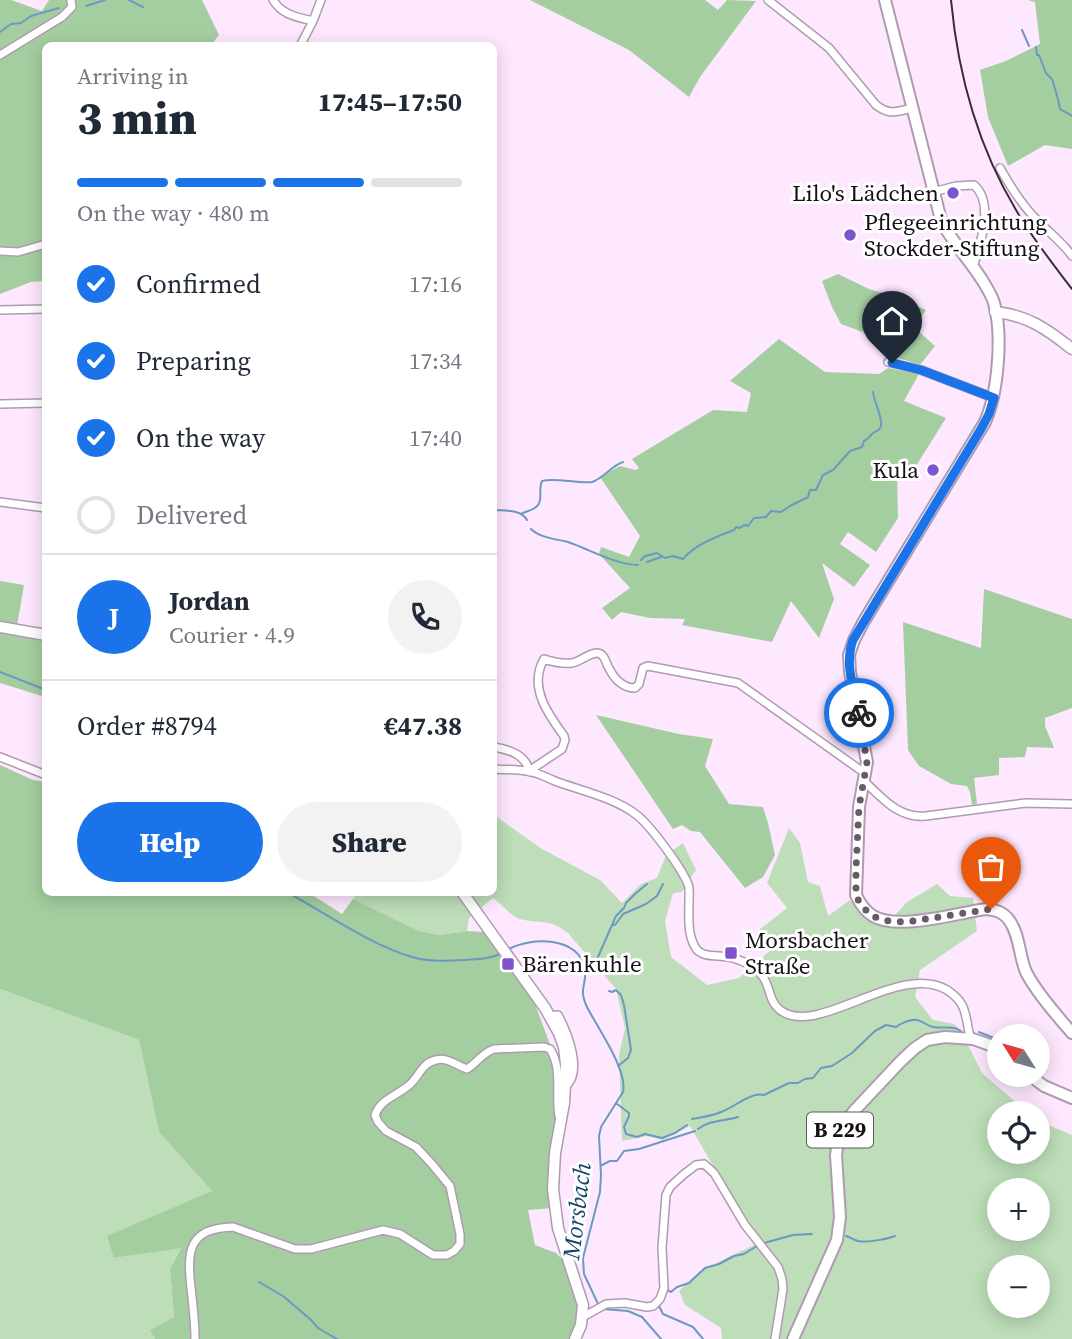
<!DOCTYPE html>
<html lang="en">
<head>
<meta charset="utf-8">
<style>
  body { margin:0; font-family:"Source Serif 4",serif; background:#f2f2f3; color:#1f2937; height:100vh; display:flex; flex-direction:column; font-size:26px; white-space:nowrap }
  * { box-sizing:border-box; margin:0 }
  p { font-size:23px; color:#747a83 }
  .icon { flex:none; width:38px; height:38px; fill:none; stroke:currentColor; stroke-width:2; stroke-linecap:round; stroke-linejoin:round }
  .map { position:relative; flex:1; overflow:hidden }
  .drawer { position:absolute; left:42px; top:42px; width:455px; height:854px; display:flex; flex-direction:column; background:#fff; border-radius:10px; box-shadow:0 4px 18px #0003 }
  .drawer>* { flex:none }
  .needle { width:46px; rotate:307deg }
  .controls { position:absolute; left:987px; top:1024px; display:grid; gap:14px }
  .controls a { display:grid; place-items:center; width:63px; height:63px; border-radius:50%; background:#fff; box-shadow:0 4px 18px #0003; font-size:35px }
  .pin { position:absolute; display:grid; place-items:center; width:60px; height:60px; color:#fff; margin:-72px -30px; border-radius:50% 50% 50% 0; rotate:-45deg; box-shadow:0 0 7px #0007 }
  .pin .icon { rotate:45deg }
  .courier { position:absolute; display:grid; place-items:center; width:70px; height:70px; margin:-35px; border:5px solid #1a73e8; border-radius:50%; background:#fff; color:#222; box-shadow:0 2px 9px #0007 }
  .summary em { font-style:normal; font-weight:800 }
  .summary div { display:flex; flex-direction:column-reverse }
  .summary { display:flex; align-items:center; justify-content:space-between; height:119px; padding:0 35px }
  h1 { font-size:46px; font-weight:800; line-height:52px }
  .bar { display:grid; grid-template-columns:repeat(4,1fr); gap:10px 7px; align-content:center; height:84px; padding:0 35px }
  .bar i { height:9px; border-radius:5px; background:#e0e1e3 }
  .bar .on { background:#1a73e8 }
  .bar p { grid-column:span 4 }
  .line { display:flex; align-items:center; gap:18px; padding:0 35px; border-top:2px solid #e0e1e3 }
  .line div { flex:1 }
  .round { display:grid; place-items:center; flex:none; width:74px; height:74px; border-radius:37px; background:#f2f2f3 }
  ol { padding:0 35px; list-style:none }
  li { display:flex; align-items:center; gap:21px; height:77px }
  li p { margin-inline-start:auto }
  li .icon { padding:7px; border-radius:50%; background:#1a73e8; color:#fff; stroke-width:4 }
  li:last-child { color:#747a83 }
  li i { width:38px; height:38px; border:4px solid #e0e1e3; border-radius:50% }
  .primary-button { display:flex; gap:14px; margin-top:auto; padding:14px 35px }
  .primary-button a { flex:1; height:80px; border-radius:42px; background:#1a73e8; color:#fff; font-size:28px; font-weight:800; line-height:80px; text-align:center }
  .primary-button a+a { background:#f2f2f3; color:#1f2937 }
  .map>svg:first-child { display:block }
  .green { fill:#bddeb8; fill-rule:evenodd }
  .forest { fill:#a5cea0 }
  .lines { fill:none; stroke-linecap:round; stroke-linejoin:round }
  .stream { stroke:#6c99c1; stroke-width:2 }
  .street-casing { stroke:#af9bb0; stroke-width:10 }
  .secondary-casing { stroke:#af9bb0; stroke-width:13 }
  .primary-casing { stroke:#af9bb0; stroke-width:14 }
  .street { stroke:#fff; stroke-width:7 }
  .secondary { stroke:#fff; stroke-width:10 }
  .primary { stroke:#fff; stroke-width:10 }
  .rail { stroke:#382e39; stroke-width:2 }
  .done { stroke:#685b68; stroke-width:7; stroke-dasharray:0 12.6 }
  .route { stroke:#1a73e8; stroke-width:9 }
  .poi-dot { fill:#7e54ce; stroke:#fff; stroke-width:2.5 }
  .labels { text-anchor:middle; stroke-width:6; stroke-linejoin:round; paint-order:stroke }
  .shield { fill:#fff; stroke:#5d575d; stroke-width:2 }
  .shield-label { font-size:21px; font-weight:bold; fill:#170f17 }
  .poi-label { font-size:23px; fill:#170f17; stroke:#fff; text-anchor:start }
  .water-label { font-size:24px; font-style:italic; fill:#12456d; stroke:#fff }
</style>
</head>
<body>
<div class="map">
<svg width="1072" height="1339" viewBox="0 0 1072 1339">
  <rect width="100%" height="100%" fill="#fee8ff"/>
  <path class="green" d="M494,815l48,34 58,31 22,23 19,-19 16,-6 9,-23 17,-12 13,27 -14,22 -9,1 -8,28 6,36 36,28 32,-7 35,-31 -15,-17 28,-22 -20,-25 22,-55 11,15 8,39 12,4 8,30 22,-16 17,20 18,6 22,-24 30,-18 13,12 23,2 4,33 -57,39 -5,27 18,23 21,4 7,7 21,42 46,40h-29v39h39v-31l34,14v204h-350l-1,-11 -36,-23 -6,-14 21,-20 58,-28 -68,-117 -27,14 -16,-4 -25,5 -3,-86 6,-27 -9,-39 -48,-56c-19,-15 -28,-9 -48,-14 -9,-3 -19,-15 -27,-21l-24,20 -2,13 -27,4 -21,-4 -66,-32 5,-7h136zM999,1190h39v38h-39zM999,1267h39v39h-39z
    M0,989l139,51 20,92 53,59 -97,67 66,-11 -11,22 4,48 -23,13 4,9h-155z"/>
  <path class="forest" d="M0,0h11l31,11 7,-11h153l17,35 -8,10 -165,1 -1,235 -14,1 -31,12z
    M530,0h175l13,10 9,-10 29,1 -56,76 -11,20 -60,-47z
    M1028,0h44v149l-27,-4 -37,21 -20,-49 -8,-47 26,-9 34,-17 -5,-42z
    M838,274l31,15 27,8 30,13 -12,17 21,19 -15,19 -31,-10 -1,-10 -17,-10 -30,-11 -9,-17 -10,-26z
    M779,339l46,33 54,2 9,-6 31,6 -15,27 42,17 -35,56 -14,-3 1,47 -22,34 -28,-20 -8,12 30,21 -16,22 -32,-24 12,36 -15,39 -28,-37 -19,41 -90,-17 3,-6 -35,-1 -29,-6 -9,8 -10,-12 28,-20 -31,-34 2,-7 28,10 11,-21 -40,-59 20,-11 16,4 3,-2 -7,-9 81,-49 34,2 4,-19 -21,-12z
    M0,581l24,4 -8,47 29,6v59l-45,-14z
    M984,589l88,30v89l-27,10v8l9,22 -27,-1 -2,10 -26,1v17l-25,3 3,26 -5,1 -2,-13 -3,-6 -16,-2 -32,-18 -11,-16 -5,-128 78,26z
    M596,715l83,19 34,5 -8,27 24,38 34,3 5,16 7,32 -12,22 -18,11 -45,-56 -9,-1 -9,-6 -9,4z
    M0,765l33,15 12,2 1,110 263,1 33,21 11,-15 66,32 21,4 27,-4 19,1 49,72 23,62 2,62 -7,80 -25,2 7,35 21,8 13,13 11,46 -1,13 -7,14h-417l-5,-9 24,-13 -4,-48 11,-21 -67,10 -7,-22 105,-45 -53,-59 -20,-92 -139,-51z"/>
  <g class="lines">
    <path class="stream" d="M129,0l14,7
      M86,6l19,-6
      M1022,30l7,16
      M0,32l11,-8 10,-1 10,-7 28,-8
      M1036,47l1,8h2l7,18 6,6 6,20 2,10 12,7
      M494,510c11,1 27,-1 33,10
      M521,514c5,-3 14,-4 17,-9 5,-6 0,-16 4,-24 13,-4 36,3 50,1 12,-4 19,-16 31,-20
      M531,529c9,9 25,10 37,13 23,8 46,22 70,23
      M641,560l4,-4 12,-3 8,5 8,-2 10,3c11,-14 35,-23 51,-29l2,-3 3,1 6,-3 3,1 6,-8 12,-1 5,-6 10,1 9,-6 18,-9 2,-7h6l7,-15 10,-5 17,-19 12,-4 2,-6c4,-2 6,-5 8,-7 4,-4 7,-2 9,-8 2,-8 -7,-24 -8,-34
      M647,562l14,-5
      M0,672l46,18
      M287,892c38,21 84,53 125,65 17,5 35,4 53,3 13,-1 26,-1 37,-7
      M612,925h3l8,-11 23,-10 11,-8 6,-12
      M507,950c22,-13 73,-15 78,20 2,15 -7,18 2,37 10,20 41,63 36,85l-22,35 -2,9 2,39 -1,17 -17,66 1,16 15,32
      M598,957l18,-41 8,-8 2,-5 9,-9 12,-10
      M609,991l3,1 4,-2 5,5 3,10 7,45 -3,8 -10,8
      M979,1032l15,6 5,4
      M616,1103l13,10v3l-5,11 2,7 11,3 8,-3 17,4 13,-5 12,-8
      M692,1119c10,-2 20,-3 29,-7 14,-5 29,-20 43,-17l25,-12h9l7,-4 8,-1 8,-10 11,-2 20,-13 23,-22 11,-6 10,2c5,-4 15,-8 21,-7 6,1 10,6 16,7 10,2 20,-2 28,4
      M698,1129c11,-9 27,-8 40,-12
      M602,1165l8,-4h7l7,-10 15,-2 56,-18
      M846,1236c4,1 7,4 12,5 8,2 29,-2 37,-5
      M764,1243l29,-8 19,-1
      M259,1282l24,14 28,24 7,8 19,11
      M667,1290l4,2 6,-5 12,-4 16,-15 14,-4 15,-8 10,-2 13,-8
      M659,1306l4,8 30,13 10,12
      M603,1309l25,2 14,6 19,22"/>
    <g class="street-casing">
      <path id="street" d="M273,0c9,15 24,17 40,21
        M768,0l61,48 47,57c14,11 21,6 37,3
        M300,46l13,-25 8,-21
        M0,55l62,-38 10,-10 -1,-7
        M1000,168c11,20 23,39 40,55 11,11 23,20 32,33
        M933,192l23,-6 18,-1c21,18 6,60 -1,82
        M0,251l18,1 28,-8
        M0,310l46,-1
        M888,362l33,8 73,28
        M0,404l46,-1
        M0,502l46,6
        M494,747c16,3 31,7 36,25l5,-5 27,-18 3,-9 -1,-4c-16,-22 -36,-49 -20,-77 9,3 19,5 28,4 9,-1 22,-15 30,-8 4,4 5,11 8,15 5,10 14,18 25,18l4,-4 4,-16 5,-2 90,17 128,91
        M0,757l46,18
        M494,769c11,1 25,0 37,3 8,1 16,6 24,9 27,10 61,17 83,35 14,12 43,51 50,68 2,5 1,11 1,16 0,15 -2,33 6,47 6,11 22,8 33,10 7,1 14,4 20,7 27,15 16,33 32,46 37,29 119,-49 167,-20 6,4 12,9 15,15 5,9 5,21 8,31l3,3
        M864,781c18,17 35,38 62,35l99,-13 47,1
        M549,1016l9,-1c9,17 26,57 7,72
        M583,1317l23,-13 19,-1 22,4 6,-1 7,-7 4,-11 -2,-40 4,-53 4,-8 13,-12 13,-10 8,-1 10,9 31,52 33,42 4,12 1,10 -8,50
        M195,1339c0,-17 -2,-34 -4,-51 -4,-37 -3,-60 42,-61l62,22h16l72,-19 17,4 33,21h14l7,-4 6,-7v-10l-10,-48 -19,-23 -15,-16 -30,-16 -8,-9 -3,-7c6,-16 21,-19 33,-29 11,-8 13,-23 28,-26 11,-3 20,5 31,9 10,-6 15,-16 27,-20l50,-2 6,2c13,20 5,45 9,67"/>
    </g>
    <g class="secondary-casing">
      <path id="secondary" d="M995,312c32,3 52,17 77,37
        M0,627l46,8
        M462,892l83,116 14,25 5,14 2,17 -2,39 -9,50 -2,36 5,39 25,77 -2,20 -6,14"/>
    </g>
    <g class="primary-casing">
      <path id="primary" d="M885,0l56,220c11,23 30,41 43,63 4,7 8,13 10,20 9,32 4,90 -9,119l-121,199 -10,19 -5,15 1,17 17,90 -8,45 -3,88c4,9 9,16 17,21 25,15 84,-3 113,-7 10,1 17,3 23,11 11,15 10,36 17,52 10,20 31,44 46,61
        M1028,1074l16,12 28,12
        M793,1339l44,-99 3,-23 -4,-62 3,-21 4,-9 11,-14 47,-50 14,-13 12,-8 18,-3 28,2 17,6 9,6"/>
    </g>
    <use href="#street" class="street"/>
    <use href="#secondary" class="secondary"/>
    <use href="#primary" class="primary"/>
    <path class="rail" d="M951,0c7,75 26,145 65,210 16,28 37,54 56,79"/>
  </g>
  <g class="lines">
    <path class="done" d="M859,713l8,49 -8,45 -3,62v26l4,9 12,12 12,4 11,2 18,-1 78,-12"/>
    <path class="route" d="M859,713c-5,-24 -15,-49 -6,-73l128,-211 8,-15 5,-16 -73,-28 -29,-7"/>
  </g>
  <g class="poi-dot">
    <circle cx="953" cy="193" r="7"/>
    <circle cx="850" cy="235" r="7"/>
    <circle cx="933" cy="470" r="7"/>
    <rect x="724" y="946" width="14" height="14" rx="3.5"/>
    <rect x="501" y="957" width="14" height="14" rx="3.5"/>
  </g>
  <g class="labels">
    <rect class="shield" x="807" y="1112.5" width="66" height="35" rx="5"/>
    <g class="shield-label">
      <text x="840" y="1137">B 229</text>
    </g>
    <g class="poi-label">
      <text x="939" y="201" text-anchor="end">Lilo's Lädchen</text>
      <text x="864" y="230">Pflegeeinrichtung<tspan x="864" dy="26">Stockder-Stiftung</tspan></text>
      <text x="919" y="478" text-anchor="end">Kula</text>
      <text x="745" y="948">Morsbacher<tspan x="745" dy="26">Straße</tspan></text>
      <text x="522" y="972">Bärenkuhle</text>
    </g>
    <g class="water-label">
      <text transform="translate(577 1211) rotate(-83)" y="8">Morsbach</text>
    </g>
  </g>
</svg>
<div class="controls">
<a><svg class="needle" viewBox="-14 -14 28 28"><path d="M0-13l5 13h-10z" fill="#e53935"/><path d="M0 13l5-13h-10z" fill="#747a83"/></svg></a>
<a><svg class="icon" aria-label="locate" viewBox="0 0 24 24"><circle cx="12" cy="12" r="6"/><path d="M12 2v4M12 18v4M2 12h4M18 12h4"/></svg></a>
<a>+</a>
<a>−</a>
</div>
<div class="pin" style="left:991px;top:909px;background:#ea580c"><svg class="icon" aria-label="bag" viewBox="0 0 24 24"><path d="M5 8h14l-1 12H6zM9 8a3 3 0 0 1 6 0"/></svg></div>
<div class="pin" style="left:892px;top:363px;background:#1f2937"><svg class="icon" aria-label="home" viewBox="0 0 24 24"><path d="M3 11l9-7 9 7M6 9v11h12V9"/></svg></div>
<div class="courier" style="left:859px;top:713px"><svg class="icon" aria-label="bike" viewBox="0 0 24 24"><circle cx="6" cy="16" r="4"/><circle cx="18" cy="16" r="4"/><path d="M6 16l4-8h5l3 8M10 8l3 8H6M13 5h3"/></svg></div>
<section class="drawer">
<div class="summary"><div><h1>3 min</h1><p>Arriving in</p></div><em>17:45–17:50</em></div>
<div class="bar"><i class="on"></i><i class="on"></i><i class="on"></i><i></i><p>On the way · 480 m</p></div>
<ol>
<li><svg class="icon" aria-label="check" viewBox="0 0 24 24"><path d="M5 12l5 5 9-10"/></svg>Confirmed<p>17:16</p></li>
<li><svg class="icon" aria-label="check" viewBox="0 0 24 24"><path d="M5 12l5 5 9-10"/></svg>Preparing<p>17:34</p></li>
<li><svg class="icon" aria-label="check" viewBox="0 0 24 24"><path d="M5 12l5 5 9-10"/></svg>On the way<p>17:40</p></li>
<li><i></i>Delivered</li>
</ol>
<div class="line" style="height:126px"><b class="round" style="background:#1a73e8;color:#fff">J</b><div><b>Jordan</b><p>Courier · 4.9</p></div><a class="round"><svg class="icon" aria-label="phone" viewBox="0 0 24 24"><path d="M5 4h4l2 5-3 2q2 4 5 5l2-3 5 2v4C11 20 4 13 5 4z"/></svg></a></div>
<div class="line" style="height:91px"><div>Order #8794</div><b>€47.38</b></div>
<div class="primary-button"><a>Help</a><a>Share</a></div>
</section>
</div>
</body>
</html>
